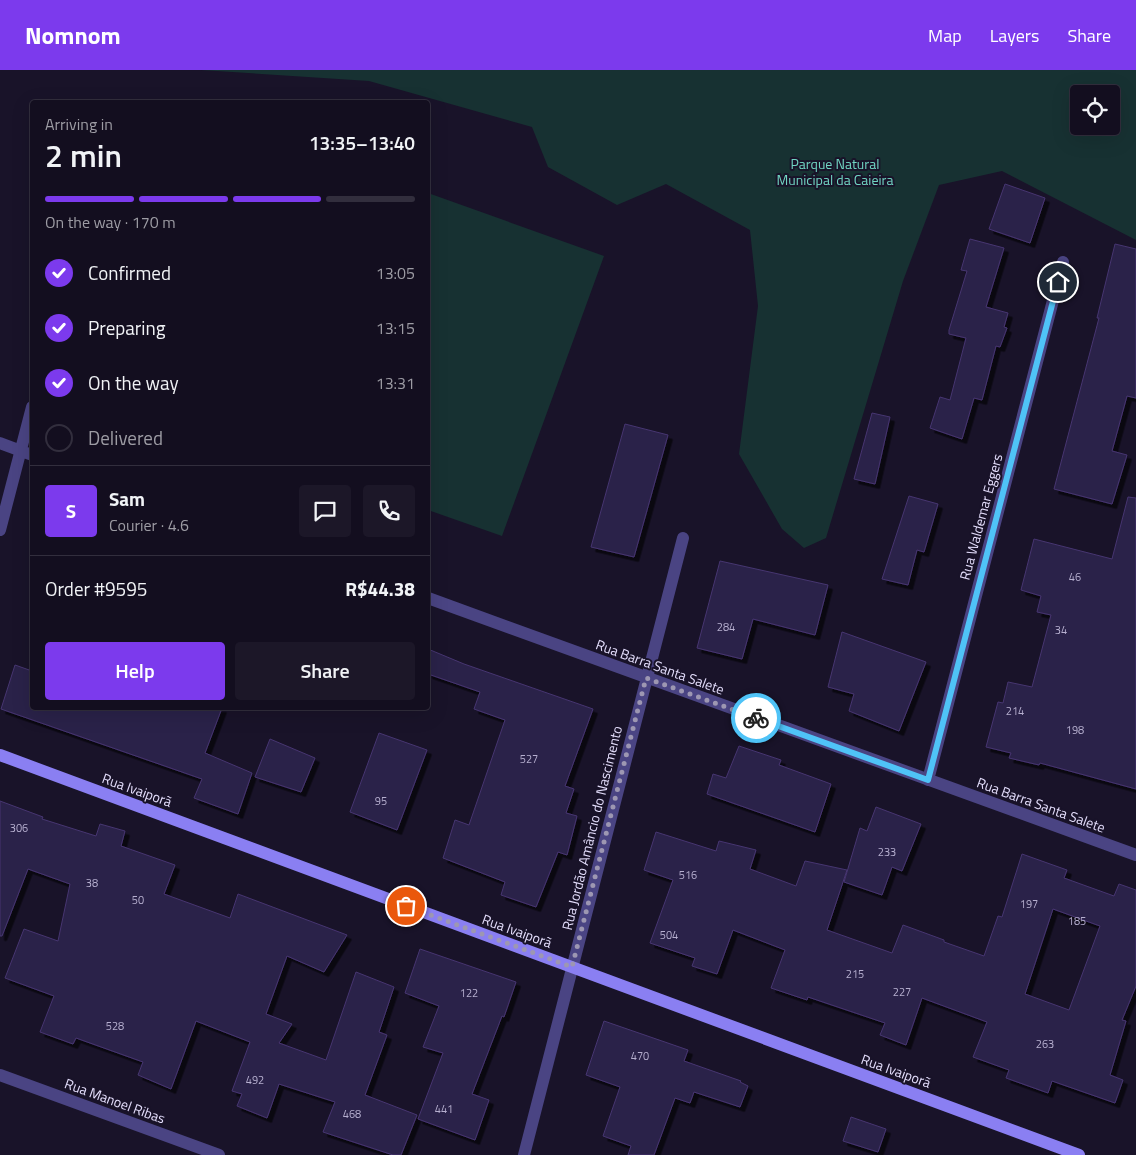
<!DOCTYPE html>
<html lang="en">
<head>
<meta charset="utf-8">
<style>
  body { margin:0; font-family:"Titillium Web",sans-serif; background:#1c1728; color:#f1f3f6; height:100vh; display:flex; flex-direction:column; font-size:19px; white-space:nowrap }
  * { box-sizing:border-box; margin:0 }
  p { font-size:16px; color:#9d9ca4 }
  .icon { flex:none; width:28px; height:28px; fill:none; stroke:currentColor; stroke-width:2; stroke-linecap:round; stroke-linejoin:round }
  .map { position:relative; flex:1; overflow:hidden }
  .drawer { position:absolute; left:30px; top:30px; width:400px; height:610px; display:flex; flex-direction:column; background:#130e1f; border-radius:5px; box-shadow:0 5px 20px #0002,0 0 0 1px #322e3d }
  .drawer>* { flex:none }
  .controls { position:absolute; left:1070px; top:15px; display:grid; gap:10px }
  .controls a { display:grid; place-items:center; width:50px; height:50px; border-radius:5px; background:#130e1f; box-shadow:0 5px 20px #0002,0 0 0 1px #322e3d; font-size:25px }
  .pin { position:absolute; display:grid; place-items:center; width:42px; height:42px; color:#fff; margin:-21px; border:2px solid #fff; border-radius:50%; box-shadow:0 1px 5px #0007 }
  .courier { position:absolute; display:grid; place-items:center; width:50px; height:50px; margin:-25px; border:4px solid #4fc3f7; border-radius:50%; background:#fff; color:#222; box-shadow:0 1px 6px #0007 }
  .head em { font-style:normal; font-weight:600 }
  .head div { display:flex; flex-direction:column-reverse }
  .head { display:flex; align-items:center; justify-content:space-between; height:85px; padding:0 15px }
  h1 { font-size:32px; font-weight:600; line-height:38px }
  .bar { display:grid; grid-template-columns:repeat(4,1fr); gap:8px 5px; align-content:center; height:60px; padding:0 15px }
  .bar i { height:6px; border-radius:4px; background:#322e3d }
  .bar .active { background:#7c3aed }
  .bar p { grid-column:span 4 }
  .line { display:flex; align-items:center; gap:12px; padding:0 15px; border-top:1px solid #322e3d }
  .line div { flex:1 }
  .round { display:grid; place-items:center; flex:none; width:52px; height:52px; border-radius:5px; background:#1c1728 }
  ol { padding:0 15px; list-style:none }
  li { display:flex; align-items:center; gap:15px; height:55px }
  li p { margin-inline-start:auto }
  li .icon { padding:5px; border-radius:50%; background:#7c3aed; color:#fff; stroke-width:4 }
  li:last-child { color:#9d9ca4 }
  li i { width:28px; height:28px; border:2px solid #322e3d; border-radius:50% }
  .button { display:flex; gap:10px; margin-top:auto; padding:10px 15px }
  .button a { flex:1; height:58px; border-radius:5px; background:#7c3aed; color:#fff; font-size:20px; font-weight:600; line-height:58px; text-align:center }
  .button a+a { background:#1c1728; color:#f1f3f6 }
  header { display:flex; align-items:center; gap:30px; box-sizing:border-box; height:70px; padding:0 25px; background:#7c3aed; color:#fff }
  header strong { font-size:24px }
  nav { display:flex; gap:28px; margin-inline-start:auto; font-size:18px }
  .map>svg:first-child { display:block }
  .green { fill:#173132; fill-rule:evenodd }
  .building { fill:#2c2148; stroke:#463671; fill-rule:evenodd; filter:url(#shadow) }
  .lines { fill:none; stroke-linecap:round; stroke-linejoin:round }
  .street { stroke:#4a4483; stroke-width:12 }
  .secondary { stroke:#8a7ff2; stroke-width:12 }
  .done { stroke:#9d97b2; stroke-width:5; stroke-dasharray:0 9 }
  .route { stroke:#4fc3f7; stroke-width:6 }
  .labels { text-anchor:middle; stroke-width:4; stroke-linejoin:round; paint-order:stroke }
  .number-label { font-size:11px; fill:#b6afcf }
  .park-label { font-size:14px; fill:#71d5c3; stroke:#191329 }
  .street-label { font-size:14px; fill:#e4defc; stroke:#191329 }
</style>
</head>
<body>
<header>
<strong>Nomnom</strong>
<nav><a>Map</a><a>Layers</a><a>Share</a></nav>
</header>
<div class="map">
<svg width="1136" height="1085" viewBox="0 0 1136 1085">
  <defs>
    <filter id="shadow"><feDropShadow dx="4.5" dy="4.5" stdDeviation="0" flood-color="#0009"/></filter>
  </defs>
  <rect width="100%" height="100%" fill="#191329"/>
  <path class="green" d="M201,0h935v170l-134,-69 -63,14 -36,96 -77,257 -22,10 -22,-19 -43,-75 19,-148 -8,-76 -84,-46 -49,21 -69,-38 -16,-40 -163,-46zM1079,24h32v32h-32z
    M428,123l176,63 -102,280 -74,-26z"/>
  <path class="building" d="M1005,114l40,14 -15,45 -41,-14z
    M970,169l34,9 -18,59 22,6 -4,14 3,1 -7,19 -4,-1 -14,54 -8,-2 -12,41 -32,-11 10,-31 10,3 16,-62 -17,-4v-4l18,-59 -6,-1z
    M1115,174l21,5v149l-9,-2 -15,55 15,4 -15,49 -58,-15 45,-171h-2z
    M872,343l18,4 -15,67 -21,-5z
    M625,354l43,11 -34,122 -43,-10z
    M909,426l29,8 -14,48 -7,-2 -9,35 -26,-6z
    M1128,427l8,1v291l-96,-26 -1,2 -30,-7 2,-5 -25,-6 12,-45 5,1 5,-21 24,5 19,-72 -14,-3 4,-16 -20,-6 13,-51 78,20z
    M720,491l108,24 -13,50 -62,-16 -11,40 -45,-11z
    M842,562l84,30 -27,69 -50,-20 5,-17 -26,-7z
    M428,579l36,15 129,45 -28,77 9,3 -8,24 11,3 -10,39 -9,-3 -22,55 -35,-12 4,-13 -62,-24 12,-38 14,5 36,-105 -31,-11 6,-17 -52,-18z
    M15,595l17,6v37h190l-17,45 47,20 -14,41 -44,-16 8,-19 -201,-70z
    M379,663l48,17 -30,80 -47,-18z
    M270,669l45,19 -14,34 -46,-15z
    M739,676l42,14 -2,5 52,19 -16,48 -108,-38 6,-20 13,4z
    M0,731l43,16 -1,2 54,17 4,-12 25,7 -4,15 54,19 -11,29 66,24 8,-24 109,41 -23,37 -37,-16 -21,58 26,10 -13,19 47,17 30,-88 38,15 -15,45 8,3 -22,60 52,20 -16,40h-8l-70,-23 12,-30 -56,-18 -12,34 -30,-12 5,-12 -10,-3 18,-49 -54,-21 -25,68 -33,-14 5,-13 -67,-24 -3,6 -33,-12 14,-36 -49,-18 19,-49 34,12 12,-57 -42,-15 -26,67h-2z
    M876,737l45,17 -19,47 -10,-4 -10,28 -38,-13 16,-54 7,3z
    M656,762l60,19 3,-10 37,9 -6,19 46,17 9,-25 42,9 -20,60 65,23 11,-28 41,15v2l40,14 14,-40 4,1 20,-63 45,16 -3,8 50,18 5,-12 17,6v96l-14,34 4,1 -16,54 13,5 -8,23 -63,-22 -4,12 -42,-15 3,-8 -36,-13 14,-35 -65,-24 -16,47 -26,-10 5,-12 -77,-26 -1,3 -36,-12 14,-38 -52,-20 -16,44 -25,-8 3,-8 -45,-15 23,-63 -29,-10zM1053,839l47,17 -31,84 -44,-16z
    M420,879l96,33 -12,35 -2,-1 -30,78 17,6 -14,40 -57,-21 25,-66 -20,-6 16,-41 -34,-13z
    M604,951l84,29 -4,11 57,20 -1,1 8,4 -8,21 -46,-15 -4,11 -15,-5 -21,57h-26l3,-9 -28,-10 17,-49 -34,-12z
    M851,1047l35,12 -8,23 -35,-11z"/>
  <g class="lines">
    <path class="street" d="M0,373l32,12
      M0,460l32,-123
      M428,528l708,257
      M928,710l135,-518
      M0,1005l219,80
      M524,1085l159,-617"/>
    <path class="secondary" d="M0,685l1079,400"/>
  </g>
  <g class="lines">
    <path class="done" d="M406,836l166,61 74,-289 110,40"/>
    <path class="route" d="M756,648l172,62 130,-498"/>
  </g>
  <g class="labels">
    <g class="number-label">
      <text x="1075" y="511">46</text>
      <text x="726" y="561">284</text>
      <text x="1061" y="564">34</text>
      <text x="1015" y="645">214</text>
      <text x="1075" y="664">198</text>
      <text x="529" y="693">527</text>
      <text x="381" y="735">95</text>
      <text x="19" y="762">306</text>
      <text x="887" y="786">233</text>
      <text x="688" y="809">516</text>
      <text x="92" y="817">38</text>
      <text x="138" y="834">50</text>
      <text x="1029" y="838">197</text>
      <text x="1077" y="855">185</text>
      <text x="669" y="869">504</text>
      <text x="855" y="908">215</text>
      <text x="902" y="926">227</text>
      <text x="469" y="927">122</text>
      <text x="115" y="960">528</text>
      <text x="1045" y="978">263</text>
      <text x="640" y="990">470</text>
      <text x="255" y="1014">492</text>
      <text x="444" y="1043">441</text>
      <text x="352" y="1048">468</text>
    </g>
    <g class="park-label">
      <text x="835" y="99">Parque Natural<tspan x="835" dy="16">Municipal da Caieira</tspan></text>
    </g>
    <g class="street-label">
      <text transform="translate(981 447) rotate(-75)" y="5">Rua Waldemar Eggers</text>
      <text transform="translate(660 597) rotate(20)" y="5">Rua Barra Santa Salete</text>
      <text transform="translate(137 720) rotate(20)" y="5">Rua Ivaiporã</text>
      <text transform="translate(1041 735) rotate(20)" y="5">Rua Barra Santa Salete</text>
      <text transform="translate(592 758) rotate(-76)" y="5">Rua Jordão Amâncio do Nascimento</text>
      <text transform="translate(517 861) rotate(20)" y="5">Rua Ivaiporã</text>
      <text transform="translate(896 1001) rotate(20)" y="5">Rua Ivaiporã</text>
      <text transform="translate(115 1031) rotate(20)" y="5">Rua Manoel Ribas</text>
    </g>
  </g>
</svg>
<div class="controls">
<a><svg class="icon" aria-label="locate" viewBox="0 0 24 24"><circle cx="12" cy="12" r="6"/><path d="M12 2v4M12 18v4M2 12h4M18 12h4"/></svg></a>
</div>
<div class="pin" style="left:406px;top:836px;background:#ea580c"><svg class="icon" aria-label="bag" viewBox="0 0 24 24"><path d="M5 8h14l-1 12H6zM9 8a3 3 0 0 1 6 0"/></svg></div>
<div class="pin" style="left:1058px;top:212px;background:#1f2937"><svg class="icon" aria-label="home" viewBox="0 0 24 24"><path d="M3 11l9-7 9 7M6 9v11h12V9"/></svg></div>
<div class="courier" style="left:756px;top:648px"><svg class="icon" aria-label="bike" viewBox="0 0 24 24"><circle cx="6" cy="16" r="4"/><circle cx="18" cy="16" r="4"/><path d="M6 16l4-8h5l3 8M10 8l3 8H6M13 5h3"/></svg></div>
<section class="drawer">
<div class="head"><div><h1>2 min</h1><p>Arriving in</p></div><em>13:35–13:40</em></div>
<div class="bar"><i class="active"></i><i class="active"></i><i class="active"></i><i></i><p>On the way · 170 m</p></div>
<ol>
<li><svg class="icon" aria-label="check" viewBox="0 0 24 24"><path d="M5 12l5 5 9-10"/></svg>Confirmed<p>13:05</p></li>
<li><svg class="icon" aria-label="check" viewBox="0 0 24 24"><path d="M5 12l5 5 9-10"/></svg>Preparing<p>13:15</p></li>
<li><svg class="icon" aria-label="check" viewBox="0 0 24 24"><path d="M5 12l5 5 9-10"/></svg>On the way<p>13:31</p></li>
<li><i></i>Delivered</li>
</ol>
<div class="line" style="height:90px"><b class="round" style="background:#7c3aed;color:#fff">S</b><div><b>Sam</b><p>Courier · 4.6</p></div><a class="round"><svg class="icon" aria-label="chat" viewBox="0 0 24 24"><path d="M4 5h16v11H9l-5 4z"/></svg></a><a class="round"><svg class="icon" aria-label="phone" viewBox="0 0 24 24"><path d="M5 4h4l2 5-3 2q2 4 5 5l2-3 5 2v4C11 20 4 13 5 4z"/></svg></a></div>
<div class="line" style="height:65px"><div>Order #9595</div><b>R$44.38</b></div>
<div class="button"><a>Help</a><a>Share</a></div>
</section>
</div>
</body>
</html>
